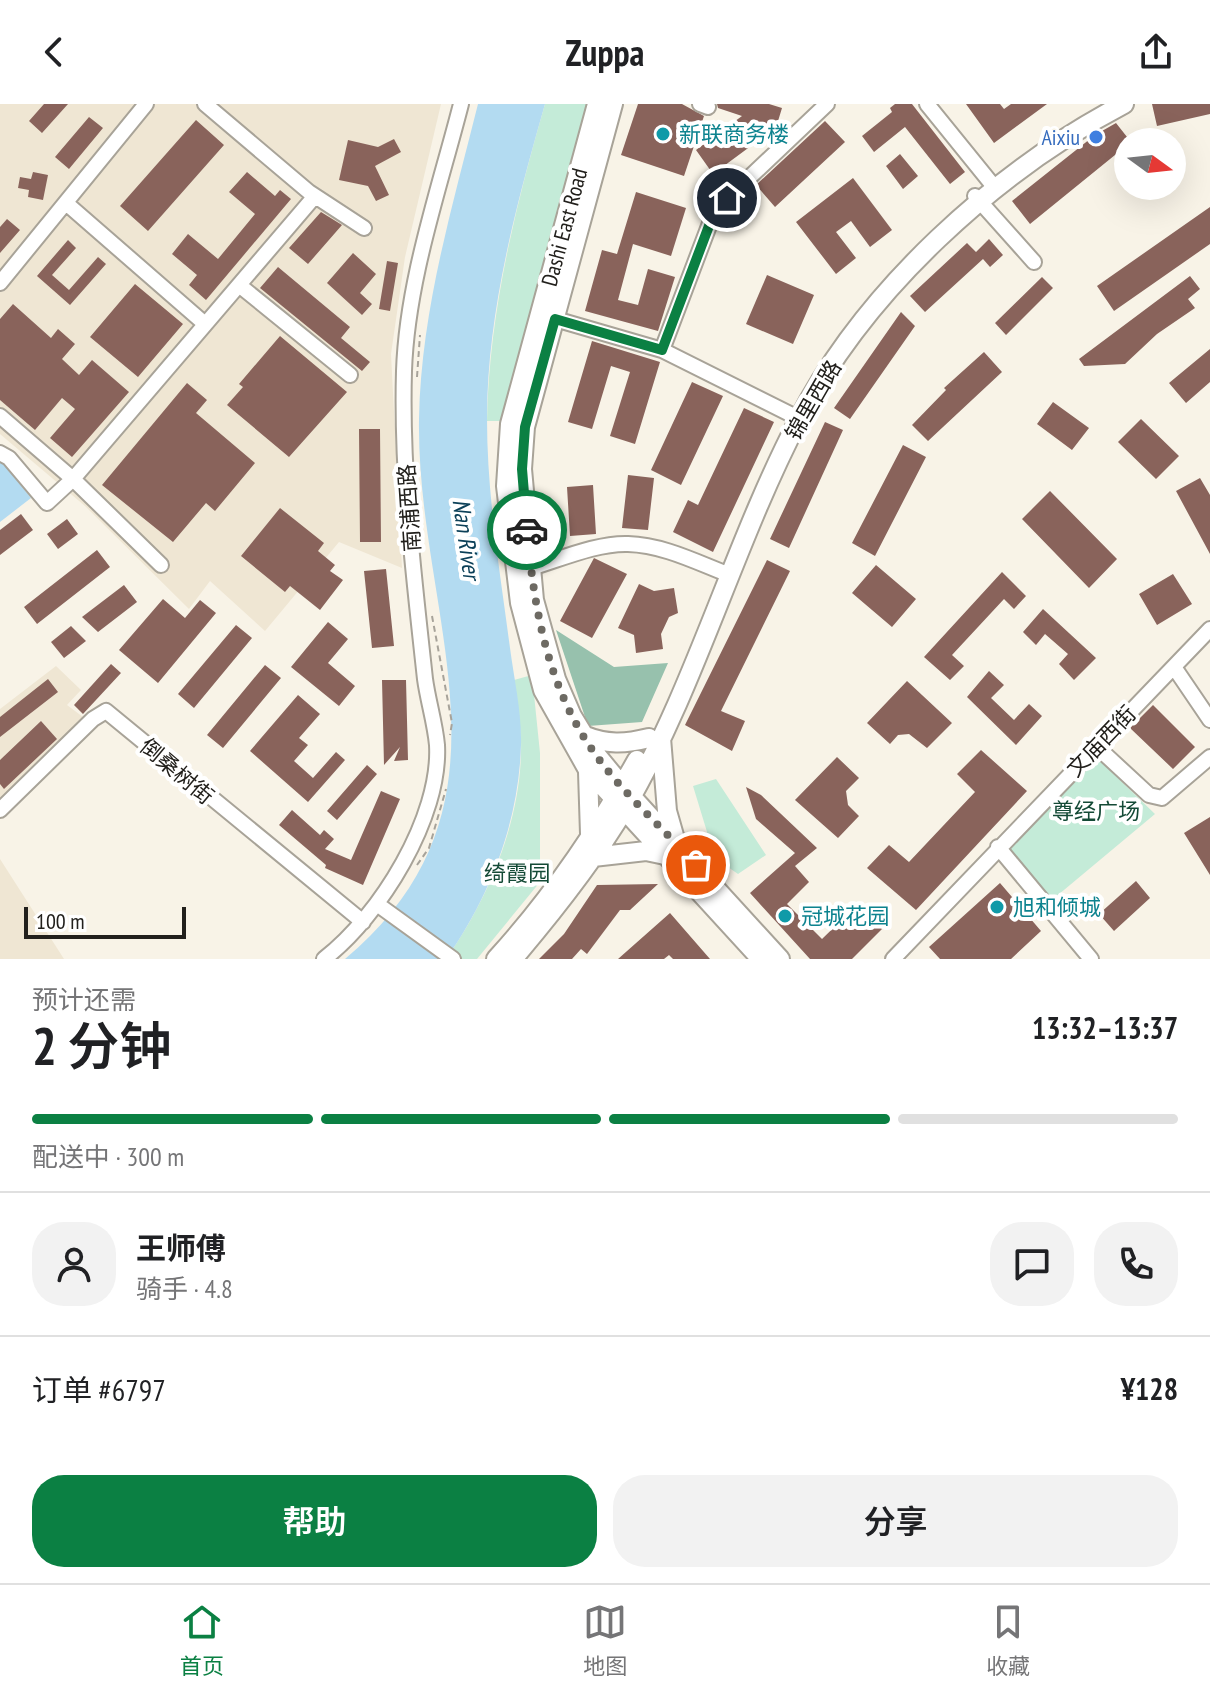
<!DOCTYPE html>
<html lang="zh">
<head>
<meta charset="utf-8">
<style>
  body { margin:0; font-family:"PT Sans Narrow","Noto Sans SC",sans-serif; background:#f2f2f2; color:#202124; height:100vh; display:flex; flex-direction:column; font-size:30px; white-space:nowrap }
  * { box-sizing:border-box; margin:0 }
  p { font-size:26px; color:#757577 }
  .icon { flex:none; width:44px; height:44px; fill:none; stroke:currentColor; stroke-width:2; stroke-linecap:round; stroke-linejoin:round }
  .map { position:relative; height:855px; overflow:hidden }
  .details { display:flex; flex-direction:column; background:#fff; flex:1 }
  .details>* { flex:none }
  .needle { width:52px; rotate:105deg }
  .controls { position:absolute; left:1114px; top:24px; display:grid; gap:16px }
  .controls a { display:grid; place-items:center; width:72px; height:72px; border-radius:50%; background:#fff; box-shadow:0 8px 32px #0002; font-size:40px }
  .scale { position:absolute; left:24px; bottom:20px; width:162px; box-sizing:border-box; padding-left:8px; border:4px solid #22201c; border-top:0; font-size:22px; line-height:28px; white-space:nowrap; color:#22201c; -webkit-text-stroke:6px #fff; paint-order:stroke }
  .pin { position:absolute; display:grid; place-items:center; width:68px; height:68px; color:#fff; margin:-34px; border:4px solid #fff; border-radius:50%; box-shadow:0 2px 8px #0007 }
  .courier { position:absolute; display:grid; place-items:center; width:80px; height:80px; margin:-40px; border:6px solid #0b8043; border-radius:50%; background:#fff; color:#222; box-shadow:0 2px 10px #0007 }
  .headline em { font-style:normal; font-weight:600 }
  .headline div { display:flex; flex-direction:column-reverse }
  .headline { display:flex; align-items:center; justify-content:space-between; height:136px; padding:0 32px }
  h1 { font-size:52px; font-weight:600; line-height:60px }
  .bar { display:grid; grid-template-columns:repeat(4,1fr); gap:12px 8px; align-content:center; height:96px; padding:0 32px }
  .bar i { height:10px; border-radius:6px; background:#e0e0e0 }
  .bar .selected { background:#0b8043 }
  .bar p { grid-column:span 4 }
  .line { display:flex; align-items:center; gap:20px; padding:0 32px; border-top:2px solid #e0e0e0 }
  .line div { flex:1 }
  .round { display:grid; place-items:center; flex:none; width:84px; height:84px; border-radius:32px; background:#f2f2f2 }
  .primary-button { display:flex; gap:16px; margin-top:auto; padding:16px 32px }
  .primary-button a { flex:1; height:92px; border-radius:32px; background:#0b8043; color:#fff; font-size:32px; font-weight:600; line-height:92px; text-align:center }
  .primary-button a+a { background:#f2f2f2; color:#202124 }
  header { display:flex; justify-content:space-between; align-items:center; height:104px; padding:0 32px; background:#fff; font-size:36px; font-weight:600 }
  .dock { display:flex; justify-content:space-around; align-items:center; height:112px; border-top:2px solid #e0e0e0; background:#fff; font-size:22px; color:#757577 }
  .dock a { display:grid; justify-items:center; gap:4px }
  .dock .selected { color:#0b8043 }
  .map>svg:first-child { display:block }
  .built { fill:#efe6d3 }
  .green { fill:#c4ebd8 }
  .forest { fill:#97c1ad }
  .water { fill:#b3dbf1 }
  .building { fill:#89635b }
  .lines { fill:none; stroke-linecap:round; stroke-linejoin:round }
  .minor-casing { stroke:#a8a398; stroke-width:18 }
  .major-casing { stroke:#a8a398; stroke-width:22 }
  .path { stroke:#a7a39a; stroke-width:2; stroke-dasharray:6 4; stroke-linecap:butt }
  .minor { stroke:#fff; stroke-width:14 }
  .major { stroke:#fff; stroke-width:18 }
  .done { stroke:#6d6a63; stroke-width:8; stroke-dasharray:0 14.4 }
  .route { stroke:#0b8043; stroke-width:10 }
  .culture-dot { fill:#0f9aa8; stroke:#fff; stroke-width:3 }
  .shop-dot { fill:#3f7fe0; stroke:#fff; stroke-width:3 }
  .labels { text-anchor:middle; stroke-width:8; stroke-linejoin:round; paint-order:stroke }
  .culture-label { font-size:22px; fill:#0d838f; stroke:#fff; text-anchor:start }
  .shop-label { font-size:22px; fill:#366cbe; stroke:#fff; text-anchor:end }
  .street-label { font-size:22px; fill:#22201c; stroke:#fff }
  .park-label { font-size:22px; fill:#144a36; stroke:#fff }
  .water-label { font-size:24px; font-style:italic; fill:#0c4058; stroke:#fff }
</style>
</head>
<body>
<header><svg class="icon" aria-label="back" viewBox="0 0 24 24"><path d="M15 5l-7 7 7 7"/></svg>Zuppa<svg class="icon" aria-label="share" viewBox="0 0 24 24"><path d="M12 15V3M7 8l5-5 5 5M5 13v7h14v-7"/></svg></header>
<div class="map">
<svg width="1210" height="855" viewBox="0 0 1210 855">
  <rect width="100%" height="100%" fill="#f8f3e7"/>
  <path class="built" d="M0,0h441l-36,153 -14,97 11,214 -63,-26 -74,89 -55,-50 -21,28 -104,-103 -85,-72z
    M56,562l25,24 -14,15 16,12 -83,82v-90z
    M0,755l64,100h-64z"/>
  <path class="green" d="M545,0h42l-83,317h-17c2,-108 28,-213 58,-317z
    M532,571l8,78v129l-63,77h-31c43,-61 77,-142 75,-218 -1,-20 -4,-41 -7,-61z
    M1095,652l60,58 -103,86 -46,-53z
    M716,675l50,76 -28,19 -23,-16 -22,-72z"/>
  <path class="forest" d="M556,526l58,37 54,-4 -26,59 -54,4z"/>
  <path class="water" d="M478,0h67c-29,102 -58,208 -58,315 0,77 13,153 23,229 4,31 12,65 11,97 -2,76 -31,152 -75,214h-101c186,-156 71,-341 74,-540 2,-108 33,-211 59,-315z
    M0,355l31,39 -31,24z"/>
  <path class="building" d="M44,0h24l-26,29 -13,-12z
    M638,0h44l22,12 -20,60 -63,-21z
    M717,0h52l13,4 -7,23 -12,-4 -4,13 -46,34 -17,-24 46,-34 -24,-8z
    M895,0h17l53,68 -15,12 -45,-57 -31,25 -12,-16 30,-24 -2,-4z
    M966,0h34l4,5 7,-5h36l-53,39z
    M1152,0h58v10l-53,12z
    M89,13l14,11 -34,41 -14,-12z
    M196,16l28,25 -76,86 -28,-25z
    M825,17l20,21 -70,65 -19,-22z
    M1116,19l15,19 -101,82 -18,-23 83,-66z
    M394,35l7,13 -26,14 14,29 -13,6 -8,-15 -29,-6 9,-40 30,7z
    M900,50l18,22 -15,13 -17,-23z
    M33,68l15,3 -5,25 -15,-3 1,-7 -11,-2 2,-11 11,2z
    M247,68l28,24 5,-6 11,9 -85,101 -17,-15 8,-10 -25,-21 16,-20 30,25 37,-45 -26,-22z
    M853,74l39,52 -22,17 -19,-26 -15,11 20,26 -20,16 -40,-52z
    M636,88l50,16 -15,48 -38,-12 -15,56 20,5 10,-36 27,8 -17,54 -73,-20 17,-61 15,4z
    M1210,103v37l-96,67 -17,-25z
    M321,108l21,13 -34,39 -19,-16z
    M7,115l13,11 -20,23v-26z
    M989,135l14,16 -13,12 -7,-8 -58,53 -15,-16 57,-53 9,9z
    M68,136l8,8 -24,27 17,15 29,-33 8,7 -36,41 -33,-29z
    M353,149l23,21 -16,19 12,11 -10,11 -35,-32z
    M387,157l11,2 -8,48 -11,-2z
    M278,163l72,60 -9,11 29,24 -8,9 -102,-83z
    M767,171l47,20 -21,49 -47,-20z
    M1190,172l10,13 -12,10 7,9 -38,26 -32,30 -41,2 -5,-7z
    M1042,173l11,11 -47,47 -11,-12z
    M135,180l48,40 -45,53 -48,-40z
    M13,200l38,34 7,-9 17,15 -13,15 17,16 13,-15 37,32 -57,65 -22,-19 25,-29 -13,-11 -27,32 -35,-30v-81z
    M901,208l14,14 -65,93 -16,-11z
    M280,232l67,56 -58,65 -62,-52 16,-18 -4,-3z
    M592,237l68,21 -25,82 -25,-8 20,-64 -19,-6 -19,63 -24,-7z
    M1210,245v33l-24,21 -17,-20z
    M984,248l18,20 -74,69 -16,-16 34,-35 -2,-2z
    M692,278l31,14 -42,89 -30,-15z
    M187,279l20,17 -11,13 59,50 -40,48 -9,-8 -33,39 -71,-57z
    M1053,298l36,26 -17,22 -35,-26z
    M744,304l30,14 -61,130 -40,-20 15,-32 10,5z
    M1141,315l38,37 -23,23 -38,-37z
    M825,318l18,8 -54,118 -19,-9z
    M359,325h21l1,113h-21z
    M903,341l23,12 -51,99 -23,-13z
    M628,371l26,3 -6,52 -26,-2z
    M1200,374l10,17v59l-34,-63z
    M593,381l3,49 -26,2 -3,-49z
    M1050,387l67,68 -28,29 -67,-69z
    M280,404l44,35 -6,8 17,14 -5,6 13,9 -23,30 -30,-24 -5,6 -44,-36z
    M21,410l12,16 -33,25v-25z
    M67,415l11,15 -20,15 -11,-15z
    M97,446l13,17 -73,57 -13,-17z
    M594,454l33,16 -35,64 -32,-17z
    M767,456l23,11 -69,140 24,10 -13,30 -47,-26z
    M876,461l40,34 -24,28 -40,-34z
    M386,465l8,77 -22,2 -8,-77z
    M1002,468l24,24 -12,13 -10,-10 -52,56 12,11 -14,14 -26,-23z
    M1173,470l19,30 -35,21 -18,-31z
    M639,480l15,7 20,-3 4,25 -9,4 -8,17 2,15 -27,4 -2,-18 -16,-7z
    M124,481l13,17 -39,30 -16,-15z
    M163,495l22,19 15,-18 16,13 -58,70 -39,-33z
    M1043,505l53,49 -22,22 -15,-16 9,-10 -23,-20 -9,11 -13,-13z
    M328,518l20,17 -20,24 27,23 -16,20 -48,-39z
    M236,521l16,13 -58,70 -16,-14z
    M71,522l15,15 -22,17 -13,-16z
    M111,560l10,9 -38,41 -9,-9z
    M265,561l16,13 -58,70 -16,-13z
    M989,567l15,14 -13,13 23,22 15,-16 13,12 -26,29 -49,-48z
    M48,575l10,13 -58,45v-20z
    M382,576h24l2,80 -14,1 6,-14 -16,18z
    M907,577l45,42 -25,25 -18,-14 -11,1 -8,9 -23,-21z
    M298,591l22,19 -21,24 9,7 -14,16 19,17 23,-26 9,8 -37,42 -58,-51z
    M1153,601l42,42 -22,22 -43,-41z
    M41,617l16,18 -53,50 -4,-5v-24z
    M981,646l46,41 -111,119 -49,-42 22,-23 20,17 66,-70 -18,-18z
    M837,653l22,21 -13,13 2,14 11,11 -21,22 -43,-38z
    M367,661l10,9 -40,46 -10,-9z
    M746,683l15,8 56,53 -22,18 14,16 -22,22 35,35 36,-35 24,25 -30,30h-42l-60,-66 45,-40 -39,-34z
    M381,687l19,8 -37,86 -38,-17 1,-3 -47,-40 13,-15 28,25 4,-5 10,9 -9,10 26,11z
    M1210,713v58l-26,-42z
    M1136,777l14,17 -36,33 -15,-17z
    M1000,779l41,48 -30,28h-71l-11,-12z
    M658,780l-28,26h-10l-33,44 -6,-5 -9,10h-33l25,-25 33,-49z
    M670,809l40,46h-37l-4,-4 -5,4h-46z"/>
  <g class="lines">
    <g class="minor-casing">
      <path id="minor" d="M205,0l104,88 55,36
        M700,0l8,3
        M927,0l64,79
        M975,92l59,66
        M66,99l139,121
        M0,179l146,-179
        M239,181l111,90
        M555,215l107,31
        M790,310l-128,-64 53,-140 112,-106
        M0,312l73,63 88,86
        M0,349l9,5 38,45 26,-24 242,-283
        M531,464c30,-9 66,-25 97,-24 36,1 70,19 102,31
        M1174,563l36,53
        M1096,642l53,49 13,3 48,-41
        M0,706l93,-91 13,-8 257,211
        M998,743l93,112
        M377,800l76,55
        M324,855c56,-43 117,-142 113,-214 -2,-22 -9,-44 -12,-66 -11,-102 -24,-205 -21,-308 3,-90 35,-181 57,-267
        M893,855l317,-330"/>
    </g>
    <g class="major-casing">
      <path id="major" d="M597,0l-87,320 -4,62 14,117 23,87 45,80 173,189
        M613,0l-88,323 -3,42 12,131 22,79 16,37 22,36 28,34 158,173
        M583,631c24,10 42,9 66,3
        M661,634l6,73 8,28
        M588,668l2,62
        M593,753l53,-6 19,4
        M496,855c55,-60 101,-128 141,-199
        M513,855c40,-47 80,-97 112,-151 71,-122 108,-262 173,-387 66,-130 198,-250 326,-317"/>
    </g>
    <path class="path" d="M417,273l3,-42
      M432,512l20,107 -2,12
      M417,761l12,-17 17,-59"/>
    <use href="#minor" class="minor"/>
    <use href="#major" class="major"/>
  </g>
  <g class="lines">
    <path class="done" d="M527,426c7,78 20,155 66,221 29,42 70,77 103,114"/>
    <path class="route" d="M527,426l-5,-61 3,-42 30,-108 107,31 53,-140 12,-12"/>
  </g>
  <g class="culture-dot">
    <circle cx="663" cy="30" r="8"/>
    <circle cx="997" cy="803" r="8"/>
    <circle cx="785" cy="812" r="8"/>
  </g>
  <circle class="shop-dot" cx="1096" cy="33" r="8"/>
  <g class="labels">
    <g class="culture-label">
      <text x="679" y="38">新联商务楼</text>
      <text x="1013" y="811">旭和倾城</text>
      <text x="801" y="820">冠城花园</text>
    </g>
    <g class="shop-label">
      <text x="1080" y="41">Aixiu</text>
    </g>
    <g class="street-label">
      <text transform="translate(564 123) rotate(-75)" y="8">Dashi East Road</text>
      <text transform="translate(813 296) rotate(-60)" y="8">锦里西路</text>
      <text transform="translate(409 404) rotate(-94)" y="8">南浦西路</text>
      <text transform="translate(1101 637) rotate(-46)" y="8">文庙西街</text>
      <text transform="translate(177 667) rotate(40)" y="8">倒桑树街</text>
    </g>
    <g class="park-label">
      <text x="1096" y="715">尊经广场</text>
      <text x="517" y="777">绮霞园</text>
    </g>
    <g class="water-label">
      <text transform="translate(466 435) rotate(82)" y="8">Nan River</text>
    </g>
  </g>
</svg>
<div class="controls">
<a><svg class="needle" viewBox="-14 -14 28 28"><path d="M0-13l5 13h-10z" fill="#e53935"/><path d="M0 13l5-13h-10z" fill="#757577"/></svg></a>
</div>
<div class="scale">100 m</div>
<div class="pin" style="left:696px;top:761px;background:#ea580c"><svg class="icon" aria-label="bag" viewBox="0 0 24 24"><path d="M5 8h14l-1 12H6zM9 8a3 3 0 0 1 6 0"/></svg></div>
<div class="pin" style="left:727px;top:94px;background:#1f2937"><svg class="icon" aria-label="home" viewBox="0 0 24 24"><path d="M3 11l9-7 9 7M6 9v11h12V9"/></svg></div>
<div class="courier" style="left:527px;top:426px"><svg class="icon" aria-label="car" viewBox="0 0 24 24"><path d="M5 17H2v-5l4-1 3-4h7l3 4 3 1v5h-3M9 17h6M6 11h13"/><circle cx="7" cy="17" r="2"/><circle cx="17" cy="17" r="2"/></svg></div>
</div>
<section class="details">
<div class="headline"><div><h1>2 分钟</h1><p>预计还需</p></div><em>13:32–13:37</em></div>
<div class="bar"><i class="selected"></i><i class="selected"></i><i class="selected"></i><i></i><p>配送中 · 300 m</p></div>
<div class="line" style="height:144px"><a class="round"><svg class="icon" aria-label="person" viewBox="0 0 24 24"><circle cx="12" cy="8" r="4"/><path d="M4 21q1-7 8-7t8 7"/></svg></a><div><b>王师傅</b><p>骑手 · 4.8</p></div><a class="round"><svg class="icon" aria-label="chat" viewBox="0 0 24 24"><path d="M4 5h16v11H9l-5 4z"/></svg></a><a class="round"><svg class="icon" aria-label="phone" viewBox="0 0 24 24"><path d="M5 4h4l2 5-3 2q2 4 5 5l2-3 5 2v4C11 20 4 13 5 4z"/></svg></a></div>
<div class="line" style="height:104px"><div>订单 #6797</div><b>¥128</b></div>
<div class="primary-button"><a>帮助</a><a>分享</a></div>
</section>
<nav class="dock">
<a class="selected"><svg class="icon" aria-label="home" viewBox="0 0 24 24"><path d="M3 11l9-7 9 7M6 9v11h12V9"/></svg>首页</a>
<a><svg class="icon" aria-label="map" viewBox="0 0 24 24"><path d="M3 6l6-2 6 2 6-2v14l-6 2-6-2-6 2zM9 4v14M15 6v14"/></svg>地图</a>
<a><svg class="icon" aria-label="saved" viewBox="0 0 24 24"><path d="M7 4h10v16l-5-4-5 4z"/></svg>收藏</a>
</nav>
</body>
</html>
